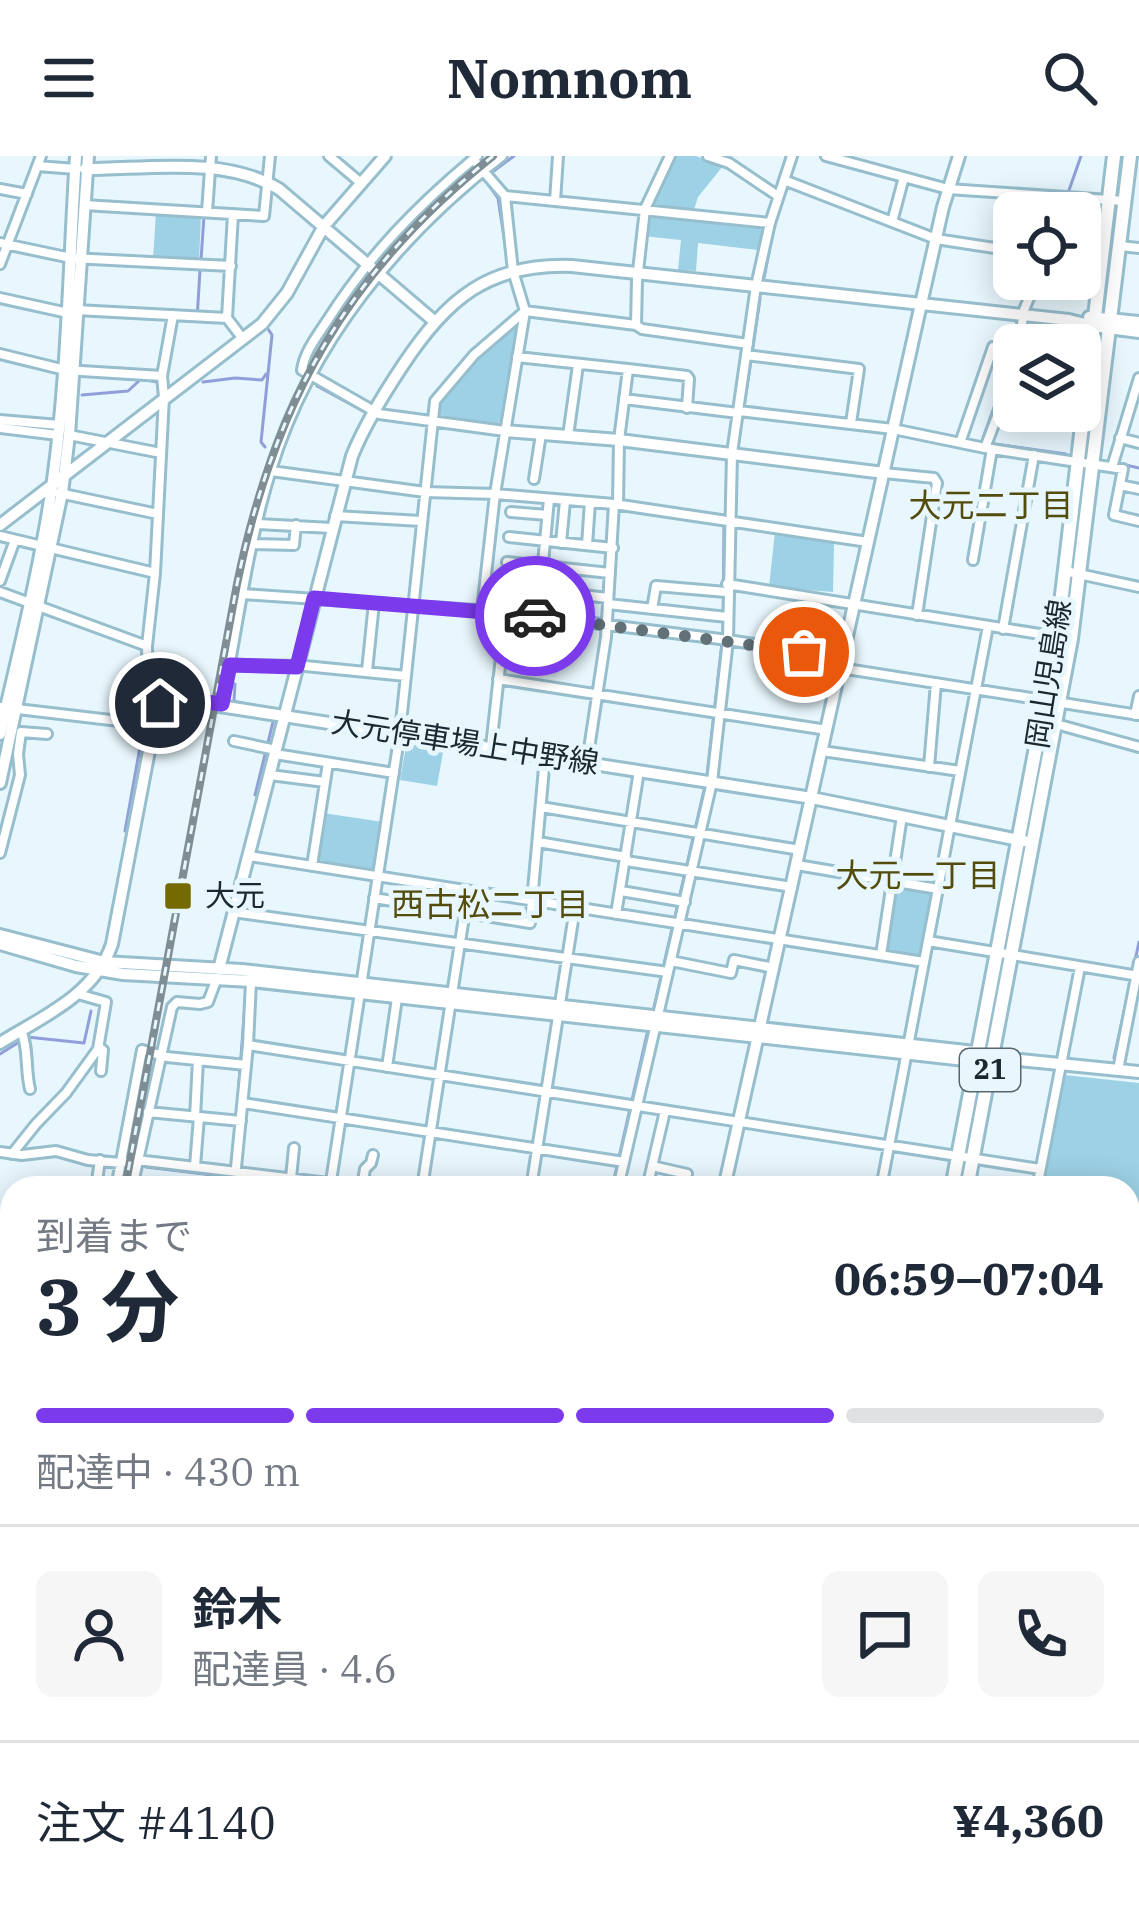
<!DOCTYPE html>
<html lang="ja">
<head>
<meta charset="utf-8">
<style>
  body { margin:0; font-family:"IBM Plex Serif","Noto Sans JP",serif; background:#f6f6f7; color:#1f2937; height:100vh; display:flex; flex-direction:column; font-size:45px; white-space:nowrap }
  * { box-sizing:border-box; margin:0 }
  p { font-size:39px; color:#747a83 }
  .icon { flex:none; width:66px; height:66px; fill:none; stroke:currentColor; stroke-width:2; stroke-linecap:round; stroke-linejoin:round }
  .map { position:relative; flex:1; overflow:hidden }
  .panel { position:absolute; left:0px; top:1020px; width:1140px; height:747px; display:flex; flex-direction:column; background:#fff; border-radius:36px 36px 0 0; box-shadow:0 6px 30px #0003 }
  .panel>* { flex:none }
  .buttons { position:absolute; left:993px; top:36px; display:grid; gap:24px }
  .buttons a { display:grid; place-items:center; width:108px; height:108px; border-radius:18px; background:#fff; box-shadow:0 6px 30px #0003; font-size:60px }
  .pin { position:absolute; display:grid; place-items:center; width:102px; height:102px; color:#fff; margin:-51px; border:6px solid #fff; border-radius:50%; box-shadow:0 3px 12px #0007 }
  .courier { position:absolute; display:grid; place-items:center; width:120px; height:120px; margin:-60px; border:9px solid #7c3aed; border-radius:50%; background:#fff; color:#222; box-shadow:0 3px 15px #0007 }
  .overview em { font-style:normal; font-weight:700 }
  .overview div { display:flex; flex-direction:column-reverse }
  .overview { display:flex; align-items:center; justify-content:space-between; height:204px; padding:0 36px }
  h1 { font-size:78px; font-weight:700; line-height:90px }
  .bar { display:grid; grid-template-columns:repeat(4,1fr); gap:18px 12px; align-content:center; height:144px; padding:0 36px }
  .bar i { height:15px; border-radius:9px; background:#e0e1e3 }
  .bar .on { background:#7c3aed }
  .bar p { grid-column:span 4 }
  .line { display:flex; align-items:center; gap:30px; padding:0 36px; border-top:3px solid #e0e1e3 }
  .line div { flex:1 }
  .round { display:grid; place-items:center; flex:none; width:126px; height:126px; border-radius:18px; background:#f6f6f7 }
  header { display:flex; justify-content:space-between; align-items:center; height:156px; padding:0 36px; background:#fff; font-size:54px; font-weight:700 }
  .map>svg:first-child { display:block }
  .green { fill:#9dd1e5 }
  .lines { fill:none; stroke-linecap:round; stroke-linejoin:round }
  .stream { stroke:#909fd9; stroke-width:3 }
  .street-casing { stroke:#97becd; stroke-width:14 }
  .secondary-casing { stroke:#97becd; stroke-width:16 }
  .primary-casing { stroke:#97becd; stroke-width:18 }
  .street { stroke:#fff; stroke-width:8 }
  .secondary { stroke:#fff; stroke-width:10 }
  .primary { stroke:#fff; stroke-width:12 }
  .rail-casing { stroke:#7e8e94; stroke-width:8 }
  .rail { stroke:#e7f7fd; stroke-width:3; stroke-dasharray:9; stroke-linecap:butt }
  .done { stroke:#627177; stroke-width:12; stroke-dasharray:0 21.6 }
  .route { stroke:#7c3aed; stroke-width:15 }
  .poi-dot { fill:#756a01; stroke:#e7f7fd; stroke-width:4.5 }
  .labels { text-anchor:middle; stroke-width:10; stroke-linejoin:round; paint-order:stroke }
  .shield { fill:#e7f7fd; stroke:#58676d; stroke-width:3 }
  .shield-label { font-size:27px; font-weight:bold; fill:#1a292f }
  .street-label { font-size:30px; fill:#1a292f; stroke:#e7f7fd }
  .poi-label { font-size:30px; fill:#1a292f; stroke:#e7f7fd; text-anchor:start }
  .neighbourhood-label { font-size:33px; fill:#544c0c; stroke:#e7f7fd }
</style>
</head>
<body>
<header><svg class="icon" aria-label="menu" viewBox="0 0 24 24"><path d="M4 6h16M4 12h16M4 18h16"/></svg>Nomnom<svg class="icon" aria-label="search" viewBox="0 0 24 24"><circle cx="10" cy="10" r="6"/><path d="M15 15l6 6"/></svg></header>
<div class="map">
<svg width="1139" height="1765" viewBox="0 0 1139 1765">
  <rect width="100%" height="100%" fill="#e7f7fd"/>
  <path class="green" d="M674,0h22l27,10 -25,31 -4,13 -44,-3z
    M156,57l45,3 -2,45 -46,-2z
    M647,57l116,11 -5,26 -60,-7 -2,28 -18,-1 3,-30 -39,-4z
    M517,168l-16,97 -4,3 -60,-6c6,-36 53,-71 80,-94z
    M775,376l59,10 -1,50 -64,-5z
    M407,585l37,6 -7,39 -37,-6z
    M323,657l60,9 -7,47 -5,2 -56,-9z
    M897,729l33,6 3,3 -11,59 -5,4 -32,-6 9,-64z
    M1064,919l75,8v166l-3,15 -8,-2v-74h-86z"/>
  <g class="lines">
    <path class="stream" d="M491,17l23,-17
      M485,24l13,18 10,65
      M1061,57l20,-57
      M201,104l3,-44
      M764,122l11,-57 22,-65
      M512,127l8,26
      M282,135l28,-51
      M1022,149l11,-26
      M178,163l19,1 3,-50
      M1014,189l2,-19
      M203,226l32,-4 27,2 4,-6
      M317,230l46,25
      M82,239l46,-4 13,-12 16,3
      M744,251l16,-108
      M746,252l141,16
      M382,262l42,7
      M4,268l46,5
      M902,271l55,11
      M966,284l100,14
      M982,285l31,-87
      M265,291l-4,-5 11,-107 -4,-6
      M738,292l4,-32
      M1117,307l22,5
      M735,360l2,-58
      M235,528l-1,16 3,2 39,7
      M707,619l16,-141 1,-109
      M255,639l18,-73
      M125,675l20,-112
      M654,851l51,-221
      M0,898l27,-17 57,6 7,-32
      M296,901l45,7
      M1114,902l25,-116
      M357,910l63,10
      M2,1000l22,3 10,-2
      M619,1001l28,-123
      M233,1007l13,-173
      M146,1011l176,21
      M346,1022l81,10
      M612,1032l5,-22
      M0,1360l12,2
      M1128,1462l11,2
      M0,1553l9,14
      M1128,1623l11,2
      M556,1755l1,1"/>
    <g class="street-casing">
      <path id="street" d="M329,0l32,27
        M477,0c-60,50 -108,99 -150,165 -10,15 -23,32 -25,49l77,44 126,17
        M708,0l21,7 49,33
        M826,0l122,33 176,12
        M473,3l32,37 8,75 12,40 -30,183 -13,116
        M37,10l39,3
        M784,24l152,59 78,12
        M0,33l27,5
        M505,40l265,27
        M555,45l3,-45
        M84,49l180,11 6,-60
        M207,56l4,-56
        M1065,57l7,-15
        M233,58l-6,104 16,21
        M892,66l12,-45
        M0,87l71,15 160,8
        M1120,90l19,2
        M0,108l41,-108
        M0,142l68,15
        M76,154l151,8
        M636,169l1,-45 8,-71 25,-53
        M1019,189l5,-35 13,-31
        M0,198l65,16 97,6
        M746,199l113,14 -8,54
        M517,201l111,12 -9,71 -1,64
        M628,213l59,7 2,3 -2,29
        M624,243l114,14
        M739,255l154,18 92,19 138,21 -9,46 25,6
        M0,264l59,5
        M0,272l58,7
        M69,279l92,18
        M568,280l10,-71
        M1120,282l19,5
        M960,287l33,-96 21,3
        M985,292l29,-76
        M1112,311l27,-89
        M271,315l154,21 70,2 119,10 254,38
        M884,317l50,5 3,5 -20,132
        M534,323l7,-45
        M1120,329l19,4
        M59,337l99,21
        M511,356l36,3
        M335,360l86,5
        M258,368l74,4
        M0,380l155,37
        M509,381l104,11
        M561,387l4,-42
        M253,388l41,1 2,-20
        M587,389l3,-43
        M973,404l19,-111
        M507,406l103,11
        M1065,415l74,16
        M0,425l15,-41
        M727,428l344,55
        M540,434l68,8
        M0,436l147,54
        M243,438l263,18 222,28 115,18
        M608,448l119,13
        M652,453l4,-23 70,6
        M538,460l11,-117
        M1003,473l31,-174
        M230,509l75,1 101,10
        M840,512l299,47
        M367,515l7,-68
        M498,523l329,51
        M160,546l-12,-6 -1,-50 8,-73 9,-176 -2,-21 11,-61
        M222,548c16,-78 25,-158 49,-234 39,-127 127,-234 231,-314
        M0,551l153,18
        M1135,559l4,-19
        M1056,568l83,23
        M234,585l42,9
        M491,591l15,-135
        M822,595l138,20
        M275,598l119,19
        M587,606l19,-125 8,-133
        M929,611l7,-84
        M270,619l55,7
        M541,651l259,43
        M538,686l88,15
        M0,697l20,-78 -2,-21 3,-22 26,2
        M249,700l675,106
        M626,705l166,26
        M797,709l141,24
        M312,710l16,-103
        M621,735l64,11
        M374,742l156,25 15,-166
        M233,756l435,60
        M616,758l23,-143
        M928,785l211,35
        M881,799l21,-139
        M671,805l60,12 3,-13 40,8
        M21,874c8,19 4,39 9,59
        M248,889l792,124
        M100,892l3,2 -2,21
        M387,911l10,-69
        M1118,914l21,-108
        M243,947l381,59
        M148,956l93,9
        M195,961l3,-57
        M0,996l22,3 34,-4 32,9 33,3 16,-3 233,28
        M12,998l24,-30 30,-31 32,-44 8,-47 -28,-8
        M195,1010l4,-49
        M652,1010l35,8
        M291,1022l3,-30
        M362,1031l3,-18 6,-6 2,-8
        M96,1032l4,-28
        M116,1032l26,-138 25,7 79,8
        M132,1032l40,-181 5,-5 23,2 8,-2 9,-24
        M234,1032l14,-143 3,-64
        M330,1032l70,-456 35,-331 39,-46 51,-44 111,14 6,4 106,15
        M422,1032l46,-297
        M531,1032l44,-280
        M618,1032l94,-406 16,-142 4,-187 24,-167 14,-63 22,-67
        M647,1032l18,-77
        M881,1032l107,-562
        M1037,1032l43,-221
        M0,1188l12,2
        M0,1234l12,2
        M1128,1255l11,2
        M0,1264l12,3
        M0,1314l12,2
        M1128,1322l11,-58
        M0,1364l12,2
        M1128,1393l11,1
        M0,1416l12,2
        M0,1468l12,2
        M1128,1468l11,2
        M1128,1542l11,2
        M0,1582l12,2
        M1128,1617l11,2
        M1128,1629l11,2
        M0,1675l12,-65
        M301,1755l52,10
        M931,1755l2,10
        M0,1760l12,-66
        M82,1765l2,-10
        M198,1765l2,-10
        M412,1765l2,-10
        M675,1765l2,-10
        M914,1765l2,-10"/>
    </g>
    <g class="secondary-casing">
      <path id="secondary" d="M85,13c63,0 139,-13 194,20l155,132
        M1089,161l50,5
        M505,275l114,9 265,33
        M0,369l262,-201 25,-31 37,-67 61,-70
        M0,578c19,-84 41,-169 53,-254 15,-108 16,-216 23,-324
        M0,627l62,-290 7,-58 19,-279
        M0,779l104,27 138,8 751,84 17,5 129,13
        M0,788l76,22 47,8 128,7 732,81
        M219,813l133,-513c13,-32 31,-61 51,-91 44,-66 85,-102 169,-99l497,54 24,6 46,6
        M0,887c42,-26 95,-48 112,-99l45,-235 3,-7 8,-4 644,100 212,43
        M724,1032l197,-884 22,-97 16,-51
        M0,1112l12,2
        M0,1125l12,2
        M1128,1321l11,3
        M1128,1740l11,-2
        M1128,1749l11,-1
        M832,1755l4,10
        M560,1765l3,-10
        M941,1765l77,-10
        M1008,1765l73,-10"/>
    </g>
    <g class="primary-casing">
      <path id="primary" d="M952,1032l105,-551 57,-481
        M967,1032l104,-549 59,-483
        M0,1759l28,6
        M806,1765l5,-10
        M822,1765l2,-10"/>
    </g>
    <use href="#street" class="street"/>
    <use href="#secondary" class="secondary"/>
    <use href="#primary" class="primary"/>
    <g class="rail-casing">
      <path id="rail" d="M125,1032l112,-604c37,-182 110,-312 256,-428
        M0,1721l12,-90"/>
    </g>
    <use href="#rail" class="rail"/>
  </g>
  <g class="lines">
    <path class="done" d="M535,460l269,36"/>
    <path class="route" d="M160,547l12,-5 50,6 8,-39 67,2 17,-69 221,18"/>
  </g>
  <rect class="poi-dot" x="163" y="725" width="30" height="30" rx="6"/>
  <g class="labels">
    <rect class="shield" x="960" y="893" width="60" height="42" rx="9"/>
    <g class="shield-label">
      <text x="990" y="923">21</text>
    </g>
    <g class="street-label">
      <text transform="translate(1049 518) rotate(-81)" y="10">岡山児島線</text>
      <text transform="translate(465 587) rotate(9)" y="10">大元停車場上中野線</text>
    </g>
    <g class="poi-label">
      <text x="205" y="750">大元</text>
    </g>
    <g class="neighbourhood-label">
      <text x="991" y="361">大元二丁目</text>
      <text x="918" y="731">大元一丁目</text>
      <text x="490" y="760">西古松二丁目</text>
    </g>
  </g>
</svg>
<div class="buttons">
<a><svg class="icon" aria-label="locate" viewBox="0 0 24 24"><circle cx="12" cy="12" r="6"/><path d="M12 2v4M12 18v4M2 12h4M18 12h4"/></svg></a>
<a><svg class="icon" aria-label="layers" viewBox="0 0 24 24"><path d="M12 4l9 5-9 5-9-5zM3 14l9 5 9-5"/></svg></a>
</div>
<div class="pin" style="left:804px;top:496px;background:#ea580c"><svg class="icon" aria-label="bag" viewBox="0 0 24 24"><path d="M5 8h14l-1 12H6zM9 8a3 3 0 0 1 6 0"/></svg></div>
<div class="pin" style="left:160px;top:547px;background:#1f2937"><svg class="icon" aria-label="home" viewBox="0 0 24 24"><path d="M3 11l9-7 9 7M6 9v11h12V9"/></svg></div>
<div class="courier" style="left:535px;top:460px"><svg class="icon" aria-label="car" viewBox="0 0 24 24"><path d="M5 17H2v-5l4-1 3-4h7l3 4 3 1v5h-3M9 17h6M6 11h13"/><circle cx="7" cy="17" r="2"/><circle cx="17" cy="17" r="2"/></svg></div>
<section class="panel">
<div class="overview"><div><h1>3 分</h1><p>到着まで</p></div><em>06:59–07:04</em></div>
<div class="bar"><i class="on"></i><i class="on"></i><i class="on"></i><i></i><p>配達中 · 430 m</p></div>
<div class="line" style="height:216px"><a class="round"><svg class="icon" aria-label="person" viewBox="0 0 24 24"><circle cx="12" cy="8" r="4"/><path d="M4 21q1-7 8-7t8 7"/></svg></a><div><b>鈴木</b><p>配達員 · 4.6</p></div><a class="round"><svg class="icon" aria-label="chat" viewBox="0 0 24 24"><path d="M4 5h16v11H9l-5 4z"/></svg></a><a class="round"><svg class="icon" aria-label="phone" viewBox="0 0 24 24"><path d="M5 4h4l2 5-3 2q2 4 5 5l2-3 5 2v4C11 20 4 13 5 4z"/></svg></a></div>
<div class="line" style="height:156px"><div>注文 #4140</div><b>¥4,360</b></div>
</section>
</div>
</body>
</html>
